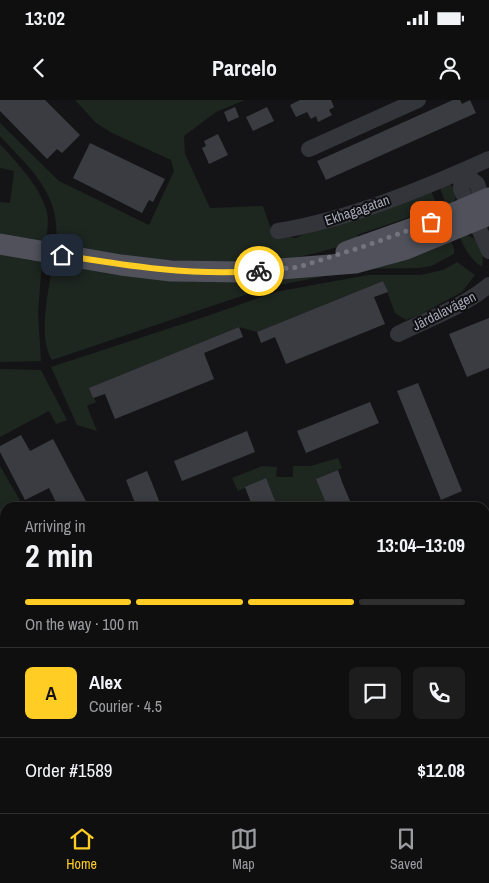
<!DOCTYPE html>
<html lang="en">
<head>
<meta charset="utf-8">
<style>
  body { margin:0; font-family:"Archivo Narrow",sans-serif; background:#1d1d1e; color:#f1f3f6; height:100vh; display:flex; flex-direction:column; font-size:19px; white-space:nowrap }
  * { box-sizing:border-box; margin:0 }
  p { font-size:16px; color:#9b9c9f }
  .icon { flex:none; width:28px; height:28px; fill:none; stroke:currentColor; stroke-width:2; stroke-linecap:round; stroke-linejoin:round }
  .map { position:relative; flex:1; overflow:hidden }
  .sheet { position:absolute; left:0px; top:402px; width:490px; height:311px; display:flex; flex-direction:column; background:#0f0f10; border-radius:15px 15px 0 0; box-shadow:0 2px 8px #0003,0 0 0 1px #2f2f30 }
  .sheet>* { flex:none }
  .pin { position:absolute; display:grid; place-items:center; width:42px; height:42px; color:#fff; margin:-21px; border-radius:10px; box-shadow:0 2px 8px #0006 }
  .courier { position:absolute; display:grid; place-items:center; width:50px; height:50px; margin:-25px; border:4px solid #ffcd23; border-radius:50%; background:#fff; color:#222; box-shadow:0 1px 6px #0007 }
  .head em { font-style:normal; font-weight:700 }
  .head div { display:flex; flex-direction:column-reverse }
  .head { display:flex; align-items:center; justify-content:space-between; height:85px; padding:0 25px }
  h1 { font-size:32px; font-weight:700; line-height:38px }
  .bar { display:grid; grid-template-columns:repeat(4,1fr); gap:8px 5px; align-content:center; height:60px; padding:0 25px }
  .bar i { height:6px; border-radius:4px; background:#2f2f30 }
  .bar .active { background:#ffcd23 }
  .bar p { grid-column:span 4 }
  .line { display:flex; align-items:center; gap:12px; padding:0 25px; border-top:1px solid #2f2f30 }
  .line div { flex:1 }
  .round { display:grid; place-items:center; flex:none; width:52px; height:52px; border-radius:8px; background:#1d1d1e }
  .status { display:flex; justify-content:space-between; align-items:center; height:35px; padding:0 25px; background:#0f0f10; direction:ltr }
  .status svg { height:14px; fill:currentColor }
  header { display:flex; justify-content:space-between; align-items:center; height:65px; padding:0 25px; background:#0f0f10; font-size:22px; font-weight:700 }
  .tab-bar { display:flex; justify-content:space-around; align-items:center; height:70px; border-top:1px solid #2f2f30; background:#0f0f10; font-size:14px; color:#9b9c9f }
  .tab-bar a { display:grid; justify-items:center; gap:2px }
  .tab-bar .active { color:#ffcd23 }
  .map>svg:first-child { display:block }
  .green { fill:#1e2620 }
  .building { fill:#3b3c41 }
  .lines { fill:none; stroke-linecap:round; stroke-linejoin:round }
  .minor { stroke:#34353b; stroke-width:16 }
  .major { stroke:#50515a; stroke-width:21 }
  .done { stroke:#72747f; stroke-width:5; stroke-dasharray:0 9 }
  .route { stroke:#ffcd23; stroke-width:6 }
  .labels { text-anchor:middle; stroke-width:4; stroke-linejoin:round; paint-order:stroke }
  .street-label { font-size:14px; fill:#a4a8b7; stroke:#0f0f11 }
</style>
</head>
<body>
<div class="status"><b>13:02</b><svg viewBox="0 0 49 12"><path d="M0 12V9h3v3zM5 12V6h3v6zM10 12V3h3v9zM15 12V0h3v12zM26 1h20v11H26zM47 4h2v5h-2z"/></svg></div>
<header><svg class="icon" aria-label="back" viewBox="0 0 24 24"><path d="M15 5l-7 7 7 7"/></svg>Parcelo<svg class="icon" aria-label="person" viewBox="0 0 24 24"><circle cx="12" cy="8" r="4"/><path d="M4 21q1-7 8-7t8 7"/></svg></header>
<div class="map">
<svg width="489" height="713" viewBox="0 0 489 713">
  <rect width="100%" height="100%" fill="#141416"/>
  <path class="green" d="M75,0h170l-29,12 -32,24 1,18 25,54 53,-2 10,29 23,3 13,-7 122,-40 6,14 -1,3 -79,27 2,4c-96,40 -204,22 -303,5 5,-51 -25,-74 -56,-108v-13l59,58 90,44 25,-54 -3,-11 -59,-27 -16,-10z
    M0,44c17,19 40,42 47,68 2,9 0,21 -1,31l-46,-7v-34l10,1 4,-32 -14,-3z
    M441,85h10c9,9 5,16 -3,24l-7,-18z
    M458,133c20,2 27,15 24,34 -13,-9 -18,-19 -24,-34z
    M449,136l5,13v5l-23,12 -12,2 -58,1 -92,18 -217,73c-15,-23 -3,-71 1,-98l75,13 64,7h47z
    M0,154l42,7 -4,52 3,48 -41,1z
    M457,162l18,13 -13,17 -43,23 -13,5 -11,-7 -12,-32 -126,51 -18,-5 -149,61 6,14 -9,4 10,25 -20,-6 -26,-58 159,-52 65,-23 93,-17h53l22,-5z
    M0,269l41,1 26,50 -11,4 -7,-13 -49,26z
    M338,358l4,10 -25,11 11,28h-50l-12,-28 -28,12 -6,-13 30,-12 15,1 -1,10h17v-11h17z
    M0,366l24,41 -19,1v301h187l-5,4h-187z
    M338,709h36l2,4h-36z"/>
  <path class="building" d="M0,0h45l35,35 -18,18 -5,-4 -10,10 -47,-48z
    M300,0h31l3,7 -5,3 3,5 -14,7 -2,-6 -5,3 -4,-7 -11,5 -6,-12z
    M453,0h7l2,4 8,-4 6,13 -150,67 -9,-19z
    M235,7l4,10 -11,5 -4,-10z
    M267,7l7,14 -21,10 -7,-14z
    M218,34l10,21 -19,9 -7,-16 4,-2 -2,-5z
    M90,43l75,36 -12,23 -4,-2 -7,13 -69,-35z
    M383,181l5,11 -14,5 11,27 -99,40 -11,-27 -14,6 -4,-11z
    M489,218v50l-22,9 -18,-43z
    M239,227l4,10 -39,16 10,26 -99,40 -10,-25 -12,4 -4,-10z
    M418,283l44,108 -21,9 -44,-109z
    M370,302l9,21 -73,30 -9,-22z
    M247,331l8,21 -73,29 -8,-20z
    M21,335l9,16 23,-12 34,64 -9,5h-19l-10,-20 -24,12 -25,-48v-6z
    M338,370l4,12 11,26h-25l-12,-29z
    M147,371l5,12 10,25h-25l-11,-28z
    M266,378l12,30h-25l-8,-21z"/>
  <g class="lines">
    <path class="minor" d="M309,49l109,-49
      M462,71l-1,18 28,62
      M462,71l15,13 10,27
      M278,131c73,-12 144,-42 211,-72
      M398,234c30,-15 65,-27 91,-49"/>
    <path class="major" d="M0,144l121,21 50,6 72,1 112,-9 51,-14 83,-34
      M346,152l101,-36 42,-18"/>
  </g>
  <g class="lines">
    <path class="done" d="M259,171l40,-4 69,-22 63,-23"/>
    <path class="route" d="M62,155c66,11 130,21 197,16"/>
  </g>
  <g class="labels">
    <g class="street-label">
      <text transform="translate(357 110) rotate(-19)" y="5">Ekhagagatan</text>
      <text transform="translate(444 211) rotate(-27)" y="5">Järdalavägen</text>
    </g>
  </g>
</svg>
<div class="pin" style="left:431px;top:122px;background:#ea580c"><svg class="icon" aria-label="bag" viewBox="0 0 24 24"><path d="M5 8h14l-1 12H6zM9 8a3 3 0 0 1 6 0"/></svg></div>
<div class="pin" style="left:62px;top:155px;background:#1f2937"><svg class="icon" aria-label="home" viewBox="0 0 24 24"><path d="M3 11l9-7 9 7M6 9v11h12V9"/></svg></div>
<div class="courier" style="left:259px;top:171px"><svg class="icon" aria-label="bike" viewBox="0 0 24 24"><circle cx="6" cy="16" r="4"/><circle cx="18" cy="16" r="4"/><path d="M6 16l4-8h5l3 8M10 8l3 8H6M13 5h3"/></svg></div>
<section class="sheet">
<div class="head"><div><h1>2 min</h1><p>Arriving in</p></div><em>13:04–13:09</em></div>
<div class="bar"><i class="active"></i><i class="active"></i><i class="active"></i><i></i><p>On the way · 100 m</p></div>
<div class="line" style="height:90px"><b class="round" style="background:#ffcd23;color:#111">A</b><div><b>Alex</b><p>Courier · 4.5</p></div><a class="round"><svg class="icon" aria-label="chat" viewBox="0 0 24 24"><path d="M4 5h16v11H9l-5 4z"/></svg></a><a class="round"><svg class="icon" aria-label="phone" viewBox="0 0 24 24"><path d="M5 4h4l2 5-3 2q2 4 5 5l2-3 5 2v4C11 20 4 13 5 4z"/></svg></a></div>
<div class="line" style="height:65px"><div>Order #1589</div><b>$12.08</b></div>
</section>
</div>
<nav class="tab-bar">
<a class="active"><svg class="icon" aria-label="home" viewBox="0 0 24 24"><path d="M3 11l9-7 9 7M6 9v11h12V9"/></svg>Home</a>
<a><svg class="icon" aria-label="map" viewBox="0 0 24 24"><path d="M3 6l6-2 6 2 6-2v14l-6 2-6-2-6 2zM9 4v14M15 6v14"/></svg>Map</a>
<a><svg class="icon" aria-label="saved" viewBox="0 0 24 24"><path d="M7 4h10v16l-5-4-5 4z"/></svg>Saved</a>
</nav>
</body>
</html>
